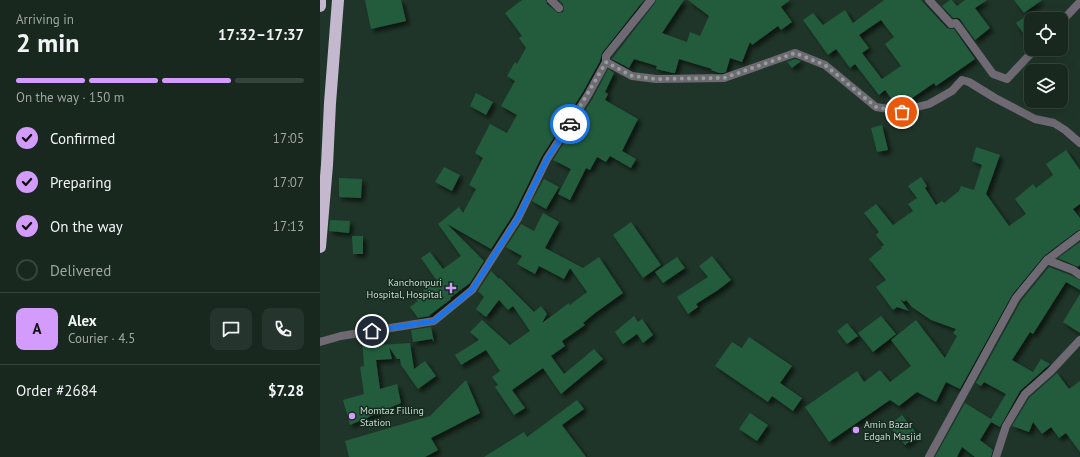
<!DOCTYPE html>
<html lang="en">
<head>
<meta charset="utf-8">
<style>
  body { margin:0; font-family:"PT Sans",sans-serif; background:#25342c; color:#f1f3f6; height:100vh; display:flex; flex-direction:column; font-size:15px; white-space:nowrap }
  * { box-sizing:border-box; margin:0 }
  p { font-size:13px; color:#9fa6a4 }
  .icon { flex:none; width:22px; height:22px; fill:none; stroke:currentColor; stroke-width:2; stroke-linecap:round; stroke-linejoin:round }
  .map { position:relative; flex:1; overflow:hidden }
  .sheet { display:flex; flex-direction:column; background:#18281f; width:320px }
  .sheet>* { flex:none }
  .tools { position:absolute; left:704px; top:12px; display:grid; gap:8px }
  .tools a { display:grid; place-items:center; width:44px; height:44px; border-radius:8px; background:#18281f; box-shadow:0 4px 16px #0002,0 0 0 1px #36443d; font-size:20px }
  .pin { position:absolute; display:grid; place-items:center; width:34px; height:34px; color:#fff; margin:-17px; border:2px solid #fff; border-radius:50%; box-shadow:0 1px 4px #0007 }
  .courier { position:absolute; display:grid; place-items:center; width:40px; height:40px; margin:-20px; border:3px solid #1a73e8; border-radius:50%; background:#fff; color:#222; box-shadow:0 1px 5px #0007 }
  .head em { font-style:normal; font-weight:700 }
  .head div { display:flex; flex-direction:column-reverse }
  .head { display:flex; align-items:center; justify-content:space-between; height:68px; padding:0 16px }
  h1 { font-size:26px; font-weight:700; line-height:30px }
  .bar { display:grid; grid-template-columns:repeat(4,1fr); gap:6px 4px; align-content:center; height:48px; padding:0 16px }
  .bar i { height:5px; border-radius:3px; background:#36443d }
  .bar .on { background:#d39cfc }
  .bar p { grid-column:span 4 }
  .line { display:flex; align-items:center; gap:10px; padding:0 16px; border-top:1px solid #36443d }
  .line div { flex:1 }
  .round { display:grid; place-items:center; flex:none; width:42px; height:42px; border-radius:8px; background:#25342c }
  ol { padding:0 16px; list-style:none }
  li { display:flex; align-items:center; gap:12px; height:44px }
  li p { margin-inline-start:auto }
  li .icon { padding:4px; border-radius:50%; background:#d39cfc; color:#111; stroke-width:4 }
  li:last-child { color:#9fa6a4 }
  li i { width:22px; height:22px; border:2px solid #36443d; border-radius:50% }
  main { display:flex; flex:1; min-height:0 }
  .map>svg:first-child { display:block }
  .building { fill:#215c3e; fill-rule:evenodd; filter:url(#shadow) }
  .lines { fill:none; stroke-linecap:round; stroke-linejoin:round }
  .street { stroke:#6e6972; stroke-width:8 }
  .highway { stroke:#c4b8ce; stroke-width:12 }
  .done { stroke:#8f9f96; stroke-width:4; stroke-dasharray:0 7.2 }
  .route { stroke:#1a73e8; stroke-width:5 }
  .poi-dot { fill:#d39cfc; stroke:#162b1f; stroke-width:1.5 }
  .labels { text-anchor:middle; stroke-width:3; stroke-linejoin:round; paint-order:stroke }
  .poi-label { font-size:10px; fill:#cbd8d0; stroke:#162b1f; text-anchor:start }
</style>
</head>
<body>
<main>
<section class="sheet">
<div class="head"><div><h1>2 min</h1><p>Arriving in</p></div><em>17:32–17:37</em></div>
<div class="bar"><i class="on"></i><i class="on"></i><i class="on"></i><i></i><p>On the way · 150 m</p></div>
<ol>
<li><svg class="icon" aria-label="check" viewBox="0 0 24 24"><path d="M5 12l5 5 9-10"/></svg>Confirmed<p>17:05</p></li>
<li><svg class="icon" aria-label="check" viewBox="0 0 24 24"><path d="M5 12l5 5 9-10"/></svg>Preparing<p>17:07</p></li>
<li><svg class="icon" aria-label="check" viewBox="0 0 24 24"><path d="M5 12l5 5 9-10"/></svg>On the way<p>17:13</p></li>
<li><i></i>Delivered</li>
</ol>
<div class="line" style="height:72px"><b class="round" style="background:#d39cfc;color:#111">A</b><div><b>Alex</b><p>Courier · 4.5</p></div><a class="round"><svg class="icon" aria-label="chat" viewBox="0 0 24 24"><path d="M4 5h16v11H9l-5 4z"/></svg></a><a class="round"><svg class="icon" aria-label="phone" viewBox="0 0 24 24"><path d="M5 4h4l2 5-3 2q2 4 5 5l2-3 5 2v4C11 20 4 13 5 4z"/></svg></a></div>
<div class="line" style="height:52px"><div>Order #2684</div><b>$7.28</b></div>
</section>
<div class="map">
<svg width="760" height="457" viewBox="0 0 760 457">
  <defs>
    <filter id="shadow"><feDropShadow dx="3.5" dy="3.5" stdDeviation="2" flood-color="#0009"/></filter>
  </defs>
  <rect width="100%" height="100%" fill="#203529"/>
  <path class="building" d="M45,0h36l5,21 -35,8z
    M202,0h24l1,4 11,9 5,-1 1,-3 -1,-5 -4,-4h85l-42,53 -2,8 -17,31 -41,64 -29,59 -22,34 -44,-25 37,37 -14,22 -20,15 1,1 -21,16v1l-12,2 -8,-11 8,-6 -2,-2 8,-6 -1,-2 14,-10 -16,-23 9,-6 13,17 18,-13 -23,-32 21,-17 4,6 13,-24 -7,-4 14,-27 -8,-5 15,-29 17,9 10,-18 -16,-9 14,-25 -8,-5 8,-14 2,2 9,-16 -7,-10 3,-2 -17,-23z
    M336,0h28l-22,33 25,9 3,-10 10,4 9,-20 -21,-16h102l-9,7 11,15 -11,8 -3,-4 -26,19 -2,-3 -8,20 -12,-4 -4,14 -3,1h-4l-8,-3 1,-1 -33,-10 -4,14h-2l-17,-4 1,-3 -23,-7 -5,9 -17,-9 43,-56z
    M564,0h37l26,28 3,1h4l21,30 -39,27 -2,-3 -32,22h-6l-11,-15 -6,5 -24,-31 -5,4 -14,-19 -8,6 -25,-35 10,-7 10,12 22,-15 8,13zM561,20l13,17 -9,7 16,22 -19,13 -20,-26 7,-5 -10,-13z
    M630,0h2l5,6 8,-6h22l-12,8 15,20 -15,12 -15,-21 -2,-1h-5l-11,-12z
    M694,0h28l-18,13z
    M711,13v31l-15,-21z
    M475,59l6,2 -9,7 -5,-6z
    M288,69l6,4 -9,19 3,2 -3,6 33,19 -16,32 14,8 -5,9 -21,-12 -4,6 -9,-5 -7,13 -4,-2 -16,32 -12,-6 13,-25 -18,-9 40,-62z
    M156,93l17,9 -7,13 -16,-9z
    M562,125l6,25 -11,2 -6,-24z
    M656,147l24,8 -14,39 23,32 17,-12 -11,-15 18,-15 3,4 17,-13 -7,-11 20,-14 14,20v34l-7,5 7,9v12l-3,1 -33,25 -32,39 -52,94 -14,-7 -10,20 -19,-10 -18,14 -9,-6 -61,42 -24,-35 52,-36 7,11 16,-12 10,12 21,-16 -20,-26 25,-20 29,38 12,-22 -4,-3 3,-4 -25,-9 -19,-13 -6,-7 -2,2 -4,-3 9,12 -12,-4 -4,3 -17,-23 10,-7 -17,-21 13,-11 -1,-1 3,-2 -8,-10 3,-3 -15,-19 12,-9 17,21 20,-14 -5,-7 9,-6 -9,-12 13,-9 6,9 -2,2 11,17 6,-4 2,2 15,-12 2,-5 13,4 8,-25 -10,-4z
    M124,167l16,8 -8,16 -17,-9z
    M19,178l23,1 -1,19 -22,-1z
    M224,179l15,8 -13,22 -14,-8z
    M223,213l16,9 -14,26 38,20 16,-11 24,36 -28,20 -12,10 2,2 -23,16 3,5 -14,10 13,18 30,-25 9,10 -42,35 -18,-26 -31,22 13,18 -11,7 -19,-28 3,-2 -6,-8 8,-6 -14,-21 -25,15 -6,-10 24,-15 -9,-8 12,-12 28,25 20,-14 -17,-25 -5,4 -9,-10 -13,17 -10,-8 8,-12 -6,-6 13,-20 8,8 1,-1 34,34 7,-6 6,8 -5,9 27,-20 1,2 17,-13 -17,-24 -6,11 -25,-13 -4,8 -18,-10 5,-8 -16,-9 15,-23 13,7z
    M10,220l20,1 -1,12 -20,-2z
    M311,222l30,43 -18,13 -30,-43z
    M32,236h11v18h-10z
    M760,242v23l-2,2 -20,-9z
    M392,256l19,24 -13,10 -22,14 2,3 -10,7 -11,-17 31,-20 -9,-11z
    M357,257l8,11 -22,15 -8,-11z
    M729,267l21,8 10,5v10l-14,-8 -33,52 -3,-2 -18,28 21,12 8,-13 9,5 -30,27 -20,36 -9,-5 -11,18 13,10 -2,7h-16l-13,-10 -5,10h-22l30,-54 26,16 15,-25 -22,-12 -3,4 -5,-3 45,-82z
    M760,294v39l-17,-11z
    M314,316l4,6 4,-3 11,16 -10,8 -6,-9 -14,10 -8,-12z
    M561,316l15,18 -23,18 -15,-19z
    M527,323l11,13 -11,8 -10,-13z
    M111,327l3,15 -2,-3 -19,3 -2,-12z
    M60,337v8l30,-2 4,26 11,-8 11,15 -18,13 -17,-24 -1,-6h-3l-8,-12 3,12 -16,1 4,29 17,-5 4,19 -51,22 -7,-25 21,-6 -4,-27 4,-1 -2,-28z
    M429,337l43,29 -12,17 22,15 -9,13 -21,-15 -4,6 -53,-36 17,-24 10,6z
    M737,373l12,16 11,-8v71l-14,-19 -7,5 -8,-11 -9,7 -9,-12 -4,10 -17,-6 17,-28z
    M146,380l14,33 -49,25 7,12 -13,7h-76l-4,-16 85,-25z
    M257,400l7,9 -22,16 24,32h-102l40,-25 3,5z
    M430,413l18,12 -11,16 -18,-12z
    M582,415l16,20 -13,10 -16,-19z"/>
  <g class="lines">
    <path class="street" d="M231,0l8,8
      M609,0l22,24 5,-1 37,51 14,5 28,-30
      M741,22l19,-20
      M286,62l26,14 24,3 68,-1 71,-25 30,12 51,42 26,4 27,-7 23,-13 10,-11 7,2 26,16 40,21 19,4 11,7 15,13
      M727,260l26,10 7,5
      M0,342l21,-6 93,-15 38,-31 46,-72 29,-59 41,-64 18,-33v-6l45,-56
      M609,457l87,-159 31,-38 33,-25
      M676,457l10,-31 19,-32 26,-23 29,-31"/>
    <path class="highway" d="M0,6v-6
      M0,247l7,-82 3,-62 8,-103"/>
  </g>
  <g class="lines">
    <path class="done" d="M250,124l36,-62 26,14 24,3 68,-1 71,-25 30,12 51,42 26,5"/>
    <path class="route" d="M52,331l62,-10 38,-31 46,-72 29,-59 23,-35"/>
  </g>
  <g class="poi-dot">
    <path d="M129 282h4v4h4v4h-4v4h-4v-4h-4v-4h4z"/>
    <circle cx="32" cy="416" r="4"/>
    <circle cx="536" cy="430" r="4"/>
  </g>
  <g class="labels">
    <g class="poi-label">
      <text x="122" y="286" text-anchor="end">Kanchonpuri<tspan x="122" dy="12">Hospital, Hospital</tspan></text>
      <text x="40" y="414">Momtaz Filling<tspan x="40" dy="12">Station</tspan></text>
      <text x="544" y="428">Amin Bazar<tspan x="544" dy="12">Edgah Masjid</tspan></text>
    </g>
  </g>
</svg>
<div class="tools">
<a><svg class="icon" aria-label="locate" viewBox="0 0 24 24"><circle cx="12" cy="12" r="6"/><path d="M12 2v4M12 18v4M2 12h4M18 12h4"/></svg></a>
<a><svg class="icon" aria-label="layers" viewBox="0 0 24 24"><path d="M12 4l9 5-9 5-9-5zM3 14l9 5 9-5"/></svg></a>
</div>
<div class="pin" style="left:582px;top:112px;background:#ea580c"><svg class="icon" aria-label="bag" viewBox="0 0 24 24"><path d="M5 8h14l-1 12H6zM9 8a3 3 0 0 1 6 0"/></svg></div>
<div class="pin" style="left:52px;top:331px;background:#1f2937"><svg class="icon" aria-label="home" viewBox="0 0 24 24"><path d="M3 11l9-7 9 7M6 9v11h12V9"/></svg></div>
<div class="courier" style="left:250px;top:124px"><svg class="icon" aria-label="car" viewBox="0 0 24 24"><path d="M5 17H2v-5l4-1 3-4h7l3 4 3 1v5h-3M9 17h6M6 11h13"/><circle cx="7" cy="17" r="2"/><circle cx="17" cy="17" r="2"/></svg></div>
</div>
</main>
</body>
</html>
